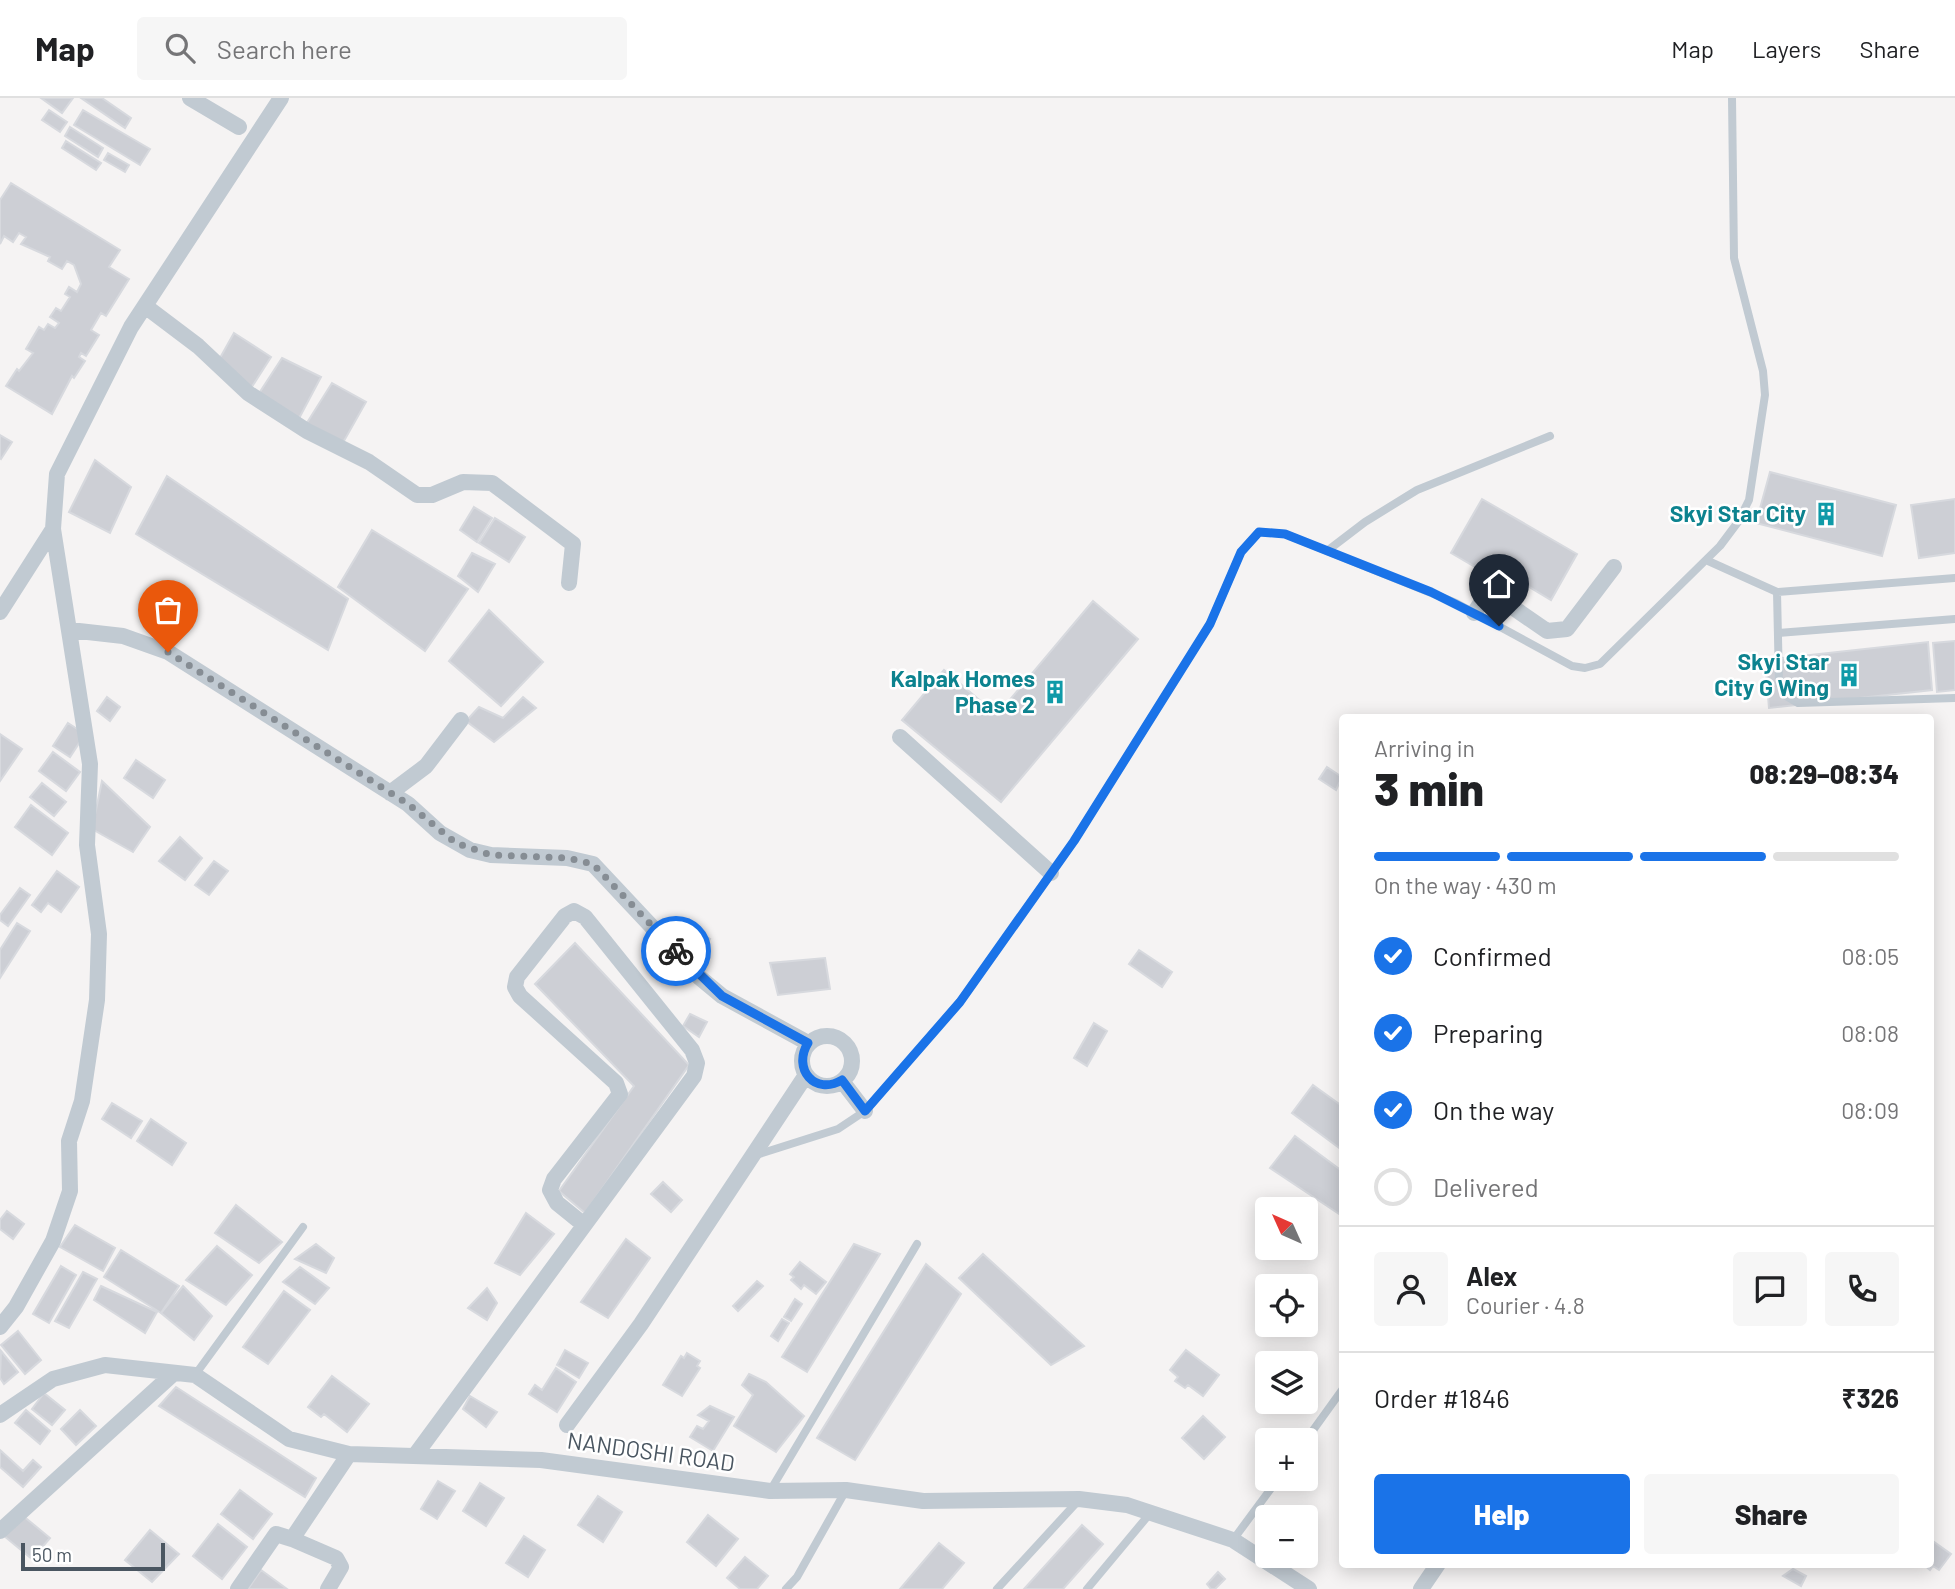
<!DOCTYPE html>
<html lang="en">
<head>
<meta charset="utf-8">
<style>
  body { margin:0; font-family:Barlow,sans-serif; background:#f6f6f6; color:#202124; height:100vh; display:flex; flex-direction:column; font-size:26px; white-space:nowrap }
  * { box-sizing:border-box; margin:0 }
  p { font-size:23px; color:#757577 }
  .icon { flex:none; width:38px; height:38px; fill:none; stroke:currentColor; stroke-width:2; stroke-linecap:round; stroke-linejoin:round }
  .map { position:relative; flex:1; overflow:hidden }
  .side { position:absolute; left:1339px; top:616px; width:595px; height:854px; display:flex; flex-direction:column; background:#fff; border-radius:7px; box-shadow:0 4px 18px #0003 }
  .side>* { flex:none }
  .needle { width:46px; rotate:315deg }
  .tools { position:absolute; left:1255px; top:1099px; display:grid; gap:14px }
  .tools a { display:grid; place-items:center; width:63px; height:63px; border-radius:7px; background:#fff; box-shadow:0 4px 18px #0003; font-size:35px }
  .scale { position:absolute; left:21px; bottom:18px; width:144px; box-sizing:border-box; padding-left:7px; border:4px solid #4a5661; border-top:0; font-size:19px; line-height:24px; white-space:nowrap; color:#4a5661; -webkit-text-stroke:5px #fff; paint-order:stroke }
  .pin { position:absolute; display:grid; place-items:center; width:60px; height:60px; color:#fff; margin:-72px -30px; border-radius:50% 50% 50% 0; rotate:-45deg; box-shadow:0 0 7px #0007 }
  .pin .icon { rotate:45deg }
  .courier { position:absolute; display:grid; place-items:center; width:70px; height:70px; margin:-35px; border:5px solid #1a73e8; border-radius:50%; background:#fff; color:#222; box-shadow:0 2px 9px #0007 }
  .overview em { font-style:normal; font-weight:800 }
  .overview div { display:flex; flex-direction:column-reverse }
  .overview { display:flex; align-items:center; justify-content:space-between; height:119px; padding:0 35px }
  h1 { font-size:46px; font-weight:800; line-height:52px }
  .bar { display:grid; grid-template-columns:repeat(4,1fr); gap:10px 7px; align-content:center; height:84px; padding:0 35px }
  .bar i { height:9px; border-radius:5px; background:#e0e0e0 }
  .bar .selected { background:#1a73e8 }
  .bar p { grid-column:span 4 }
  .line { display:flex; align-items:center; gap:18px; padding:0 35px; border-top:2px solid #e0e0e0 }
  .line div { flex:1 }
  .round { display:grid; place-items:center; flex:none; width:74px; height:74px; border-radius:7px; background:#f6f6f6 }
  ol { padding:0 35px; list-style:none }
  li { display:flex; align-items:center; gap:21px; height:77px }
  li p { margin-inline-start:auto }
  li .icon { padding:7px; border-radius:50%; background:#1a73e8; color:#fff; stroke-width:4 }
  li:last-child { color:#757577 }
  li i { width:38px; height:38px; border:4px solid #e0e0e0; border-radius:50% }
  .cta { display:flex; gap:14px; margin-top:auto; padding:14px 35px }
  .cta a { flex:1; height:80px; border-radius:7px; background:#1a73e8; color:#fff; font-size:28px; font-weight:800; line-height:80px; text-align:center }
  .cta a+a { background:#f6f6f6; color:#202124 }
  header { display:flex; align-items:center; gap:42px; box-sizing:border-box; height:98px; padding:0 35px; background:#fff; border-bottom:2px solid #e0e0e0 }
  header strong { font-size:33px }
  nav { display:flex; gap:38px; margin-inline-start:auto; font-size:24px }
  .search { width:490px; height:63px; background:#f6f6f6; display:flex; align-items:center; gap:18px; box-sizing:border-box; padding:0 24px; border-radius:7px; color:#757577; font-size:26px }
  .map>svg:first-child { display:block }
  .building { fill:#cdcfd5; stroke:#d7d9de; stroke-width:2 }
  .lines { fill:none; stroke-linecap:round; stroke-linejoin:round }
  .service { stroke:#c1cad2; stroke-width:8 }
  .minor { stroke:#c1cad2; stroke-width:16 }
  .done { stroke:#868d94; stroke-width:7; stroke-dasharray:0 12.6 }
  .route { stroke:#1a73e8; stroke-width:9 }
  .labels { text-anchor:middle; stroke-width:5; stroke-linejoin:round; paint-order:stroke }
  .culture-label { font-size:23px; font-weight:bold; fill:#0d838f; stroke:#fff; text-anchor:end }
  .street-label { font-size:23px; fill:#4a5661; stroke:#fff }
</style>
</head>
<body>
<header>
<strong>Map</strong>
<div class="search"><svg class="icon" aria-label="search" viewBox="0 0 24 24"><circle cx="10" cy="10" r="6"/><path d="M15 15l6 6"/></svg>Search here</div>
<nav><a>Map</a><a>Layers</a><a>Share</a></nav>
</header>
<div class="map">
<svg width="1955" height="1491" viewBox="0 0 1955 1491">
  <rect width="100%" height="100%" fill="#f5f3f3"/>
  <path class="building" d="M41,0h32l-11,15z
    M81,0h21l29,20 -6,10z
    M49,12l18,12 -7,10 -18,-12z
    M83,12l67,39 -10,16 -66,-40z
    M70,29l33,21 -5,9 -33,-21z
    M66,43l35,22 -5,7 -34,-22z
    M108,55l21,12 -4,7 -21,-12z
    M11,85l109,67 -11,17 20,12 -23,37 -5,-3 -10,17 8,5 -13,21 -5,-3 -2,4 6,4 -11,17 -2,-2 -20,38 -46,-28 11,-17 2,2 14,-18 -7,-4 13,-22 5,3 4,-6 7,4 4,-5 -9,-6 6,-9 5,3 9,-14 -5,-3 4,-7 8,5 4,-8 -7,-19 -7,-4 -5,8 -14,-8 2,-4 -29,-13 5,-7 -7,-4 -6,9 -9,-6 -4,8v-44z
    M234,235l37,24 -23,36 -32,-28z
    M282,260l39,19 -25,47 -40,-26z
    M332,285l34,19 -26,46 -37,-19z
    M0,337l12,7 -11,17 -1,-1z
    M95,362l36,27 -21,46 -41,-21z
    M1770,374l126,33 -14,51 -126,-33z
    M167,378l181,123 -20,51 -192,-116z
    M1482,401l95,55 -26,46 -57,-34 -5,9 -38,-22z
    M1955,401v54l-36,5 -8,-53z
    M474,409l18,11 -15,24 -17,-12z
    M495,420l30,19 -16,25 -30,-19z
    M372,432l96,59 -43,62 -87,-64z
    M472,455l23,11 -17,28 -20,-16z
    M1093,503l45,38 -137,163 -99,-82 42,-50 53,45z
    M489,512l54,52 -42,44 -52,-45z
    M1955,543v49l-18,2 -4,-49z
    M1928,544l4,48 -163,18 -4,-48z
    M107,599l13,10 -10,14 -13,-10z
    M523,599l13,11 -42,34 -28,-21 13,-14 24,11z
    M68,625l17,11 -15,23 -17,-11z
    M0,636l22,15 -22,32z
    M53,654l27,20 -14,19 -27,-20z
    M136,662l29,20 -12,18 -29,-20z
    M1327,669l15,10 -6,13 -17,-11z
    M102,683l48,46 -17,25 -41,-23z
    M42,685l24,19 -12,14 -24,-19z
    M31,707l37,28 -16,22 -37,-28z
    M180,739l22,21 -17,22 -26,-19z
    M214,763l14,10 -19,24 -14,-10z
    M57,773l22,16 -18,25 -13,-9 -7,9 -9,-7z
    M20,790l10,7 -22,31 -8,-6v-5z
    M17,825l13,8 -30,47v-28z
    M701,836l9,5 -15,26 -9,-5z
    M575,845l114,122 -104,148 -26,-22 75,-105 -99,-102z
    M1139,852l33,22 -10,15 -33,-23z
    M825,860l5,31 -52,6 -8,-32z
    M690,916l17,8 -8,15 -16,-11z
    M1094,925l13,8 -20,35 -13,-8z
    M1313,987l29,21v44l-50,-37z
    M112,1005l30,18 -11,17 -29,-19z
    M151,1021l35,24 -14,22 -35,-24z
    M1295,1038l47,35v45l-72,-48z
    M663,1084l19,18 -11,12 -20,-18z
    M236,1107l46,37 -23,21 -44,-30z
    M7,1113l17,13 -11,15 -13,-10v-9z
    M526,1115l28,21 -34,41 -25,-12z
    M75,1127l40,23 -12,23 -43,-24z
    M626,1141l24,19 -42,60 -27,-16z
    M316,1146l18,14 -8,15 -31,-14z
    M854,1146l26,10 -73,118 -25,-15z
    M217,1148l35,29 -26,30 -40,-25z
    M121,1152l58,36 -18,27 -57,-36z
    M983,1156l101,92 -33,19 -92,-87z
    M800,1164l26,20 -10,12 -12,-9 -3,4 -10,-9 3,-3 -4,-3z
    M926,1166l35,30 -106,166 -38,-22z
    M61,1168l15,9 -27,48 -16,-9z
    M300,1169l29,21 -14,16 -32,-22z
    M83,1174l14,7 -28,49 -14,-7z
    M757,1183l6,5 -25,25 -5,-5z
    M101,1188l56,26 -12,21 -51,-33z
    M183,1188l29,30 -18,24 -33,-27z
    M487,1190l10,15 -10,17 -19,-12z
    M284,1193l26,19 -42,54 -25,-17z
    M795,1201l7,5 -11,17 -7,-4z
    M782,1221l7,4 -11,18 -7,-5z
    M18,1233l23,29 -16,14 -24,-29z
    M565,1252l23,13 -9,15 -22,-13z
    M1186,1252l33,25 -16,21 -15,-11 -3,3 -10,-7 3,-4 -8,-7z
    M1,1253l17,21 -14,12 -4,-6z
    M687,1255l13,8 -3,5 3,2 -18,28 -19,-11 18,-29 3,2z
    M556,1270l20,14 -19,30 -28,-18 6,-9 7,5z
    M749,1276l17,8 38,34 -28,36 -42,-26 19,-31 -11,-10z
    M332,1278l37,28 -22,28 -23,-18 -3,3 -13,-10z
    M176,1289l140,91 -11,19 -146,-91z
    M44,1295l21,17 -13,15 -20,-16z
    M470,1298l27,16 -11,15 -23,-18z
    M710,1308l24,11 -21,34 -23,-14 7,-11 6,3 6,-8 -11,-6z
    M26,1312l24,21 -10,13 -25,-21z
    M80,1312l16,16 -20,19 -15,-16z
    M1203,1318l22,21 -21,22 -22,-21z
    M0,1352l23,21 10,-11 8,7 -18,20 -23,-20z
    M438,1383l17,10 -18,28 -16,-10z
    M480,1385l24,15 -18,28 -23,-15z
    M240,1392l32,24 -19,25 -32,-25z
    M598,1398l24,16 -19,30 -25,-17z
    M22,1417l28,23 -18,21 -28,-23z
    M708,1417l30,24 -22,27 -29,-24z
    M218,1426l29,23 -25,32 -29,-23z
    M1082,1427l21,19 -40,45h-39z
    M150,1432l29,24 -27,28 -27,-22z
    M524,1438l21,14 -17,27 -22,-14z
    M1930,1441l21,15 -12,16 -6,-4 -3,4 -7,-6h7z
    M939,1445l25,20 -22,26h-42z
    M745,1459l23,19 -11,13h-17l-13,-11z
    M1793,1471l13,7 -5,10 -18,-10z
    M261,1472l26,19h-39z
    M1218,1474l7,7 -10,10h-4l-4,-5z"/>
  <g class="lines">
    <path class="service" d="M1327,453l38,-29 52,-32 133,-54
      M1706,462l71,32 178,-14
      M1777,494l2,91 7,13 12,7 157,-5
      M1778,535l177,-14
      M756,1057l82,-26 27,-18 95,-109 114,-161 136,-217 31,-72 18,-20 26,2 171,69 116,63 13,2 15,-4 120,-118 18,-24 11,-22 16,-105 -2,-24 -29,-113 -2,-160
      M195,1277l108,-148
      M1306,1342l36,-50
      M770,1393l147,-247
      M1233,1442l45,-61
      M786,1491l11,-12 49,-87
      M997,1491l81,-88
      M1087,1491l65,-78"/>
    <path class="minor" d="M190,0l49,29
      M145,208l53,40 50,47 59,38 62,31 48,33h15l31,-13 29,1 81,61 -4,39
      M0,514l53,-83
      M1474,515l15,-22 58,40 20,-2 47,-62
      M70,532l53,6 45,16 240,152 32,29 30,17 21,5 76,3 26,6 106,113 23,19 86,47
      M900,639l151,136
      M390,695l36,-27 35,-46
      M802 963a25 25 0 1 1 50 0a25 25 0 1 1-50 0Z
      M842,983l23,30
      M0,1229l16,-20 37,-66 17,-50 -1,-50 13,-40 15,-101 2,-66 -12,-89 3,-81 -37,-235 4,-55 74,-147 150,-229
      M0,1317l53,-36 52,-14 90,10 94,64 60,15 192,6 229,31 76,-1 77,11 156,-2 48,6 106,35 76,49
      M567,1327l74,-101 165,-249
      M416,1356l278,-378 3,-13 -5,-13 -107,-133 -11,-6 -9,5 -48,61 -2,10 5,9 96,87 4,11 -66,85 -4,11 7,13 26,21
      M0,1433l174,-158
      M292,1441l44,19 5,9 -13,22
      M238,1491l38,-55 16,5 57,-85
      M1421,1491l17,-25"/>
  </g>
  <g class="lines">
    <path class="done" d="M168,554l240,152 48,39 35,12 76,3 26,6 83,87"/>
    <path class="route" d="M676,853l46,45 86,47c-16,26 7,53 34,37l23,31 95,-109 114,-161 136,-217 31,-72 18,-20 26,2 146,58 68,34"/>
  </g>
  <defs>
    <g id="building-bare" transform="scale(1.89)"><path d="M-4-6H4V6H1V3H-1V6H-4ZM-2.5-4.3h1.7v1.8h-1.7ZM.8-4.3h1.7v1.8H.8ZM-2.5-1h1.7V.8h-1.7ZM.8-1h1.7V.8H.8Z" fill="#0f9aa8" stroke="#fff" stroke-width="2.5" paint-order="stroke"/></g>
  </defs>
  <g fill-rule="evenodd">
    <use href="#building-bare" x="1826" y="416"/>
    <use href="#building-bare" x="1849" y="577"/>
    <use href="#building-bare" x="1055" y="594"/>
  </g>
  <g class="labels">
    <g class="culture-label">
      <text x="1806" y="424">Skyi Star City</text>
      <text x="1829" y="572">Skyi Star<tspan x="1829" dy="26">City G Wing</tspan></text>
      <text x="1035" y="589">Kalpak Homes<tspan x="1035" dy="26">Phase 2</tspan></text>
    </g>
    <g class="street-label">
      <text transform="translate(651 1354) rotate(8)" y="8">NANDOSHI ROAD</text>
    </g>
  </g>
</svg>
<div class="tools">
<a><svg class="needle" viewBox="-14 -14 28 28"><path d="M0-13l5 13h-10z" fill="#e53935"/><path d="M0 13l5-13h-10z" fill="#757577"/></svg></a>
<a><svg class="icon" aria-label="locate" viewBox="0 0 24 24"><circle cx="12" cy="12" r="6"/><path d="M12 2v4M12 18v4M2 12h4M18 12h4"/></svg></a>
<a><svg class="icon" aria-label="layers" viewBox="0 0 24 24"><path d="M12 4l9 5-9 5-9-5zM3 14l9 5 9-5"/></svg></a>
<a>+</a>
<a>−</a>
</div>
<div class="scale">50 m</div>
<div class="pin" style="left:168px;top:554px;background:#ea580c"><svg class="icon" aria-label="bag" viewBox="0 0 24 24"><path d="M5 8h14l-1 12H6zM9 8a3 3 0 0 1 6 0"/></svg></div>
<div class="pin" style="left:1499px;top:528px;background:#1f2937"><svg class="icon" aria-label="home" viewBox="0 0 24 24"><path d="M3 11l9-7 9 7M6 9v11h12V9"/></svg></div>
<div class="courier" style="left:676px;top:853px"><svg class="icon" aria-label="bike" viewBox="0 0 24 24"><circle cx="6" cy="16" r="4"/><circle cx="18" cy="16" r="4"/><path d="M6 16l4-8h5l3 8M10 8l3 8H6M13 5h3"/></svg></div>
<section class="side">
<div class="overview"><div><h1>3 min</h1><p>Arriving in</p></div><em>08:29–08:34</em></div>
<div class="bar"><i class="selected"></i><i class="selected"></i><i class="selected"></i><i></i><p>On the way · 430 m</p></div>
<ol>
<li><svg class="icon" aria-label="check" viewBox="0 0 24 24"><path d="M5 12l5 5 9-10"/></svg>Confirmed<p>08:05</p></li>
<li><svg class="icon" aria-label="check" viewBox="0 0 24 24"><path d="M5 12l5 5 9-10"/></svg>Preparing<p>08:08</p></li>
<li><svg class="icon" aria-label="check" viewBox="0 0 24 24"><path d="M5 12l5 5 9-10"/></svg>On the way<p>08:09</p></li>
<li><i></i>Delivered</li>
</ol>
<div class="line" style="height:126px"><a class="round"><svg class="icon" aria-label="person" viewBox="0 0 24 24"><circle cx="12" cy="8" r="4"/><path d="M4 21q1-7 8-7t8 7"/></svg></a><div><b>Alex</b><p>Courier · 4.8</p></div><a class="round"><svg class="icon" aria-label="chat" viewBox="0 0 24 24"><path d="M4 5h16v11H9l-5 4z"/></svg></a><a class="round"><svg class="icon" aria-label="phone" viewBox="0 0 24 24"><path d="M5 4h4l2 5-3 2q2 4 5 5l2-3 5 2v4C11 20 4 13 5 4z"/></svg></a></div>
<div class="line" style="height:91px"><div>Order #1846</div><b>₹326</b></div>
<div class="cta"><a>Help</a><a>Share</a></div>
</section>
</div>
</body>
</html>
